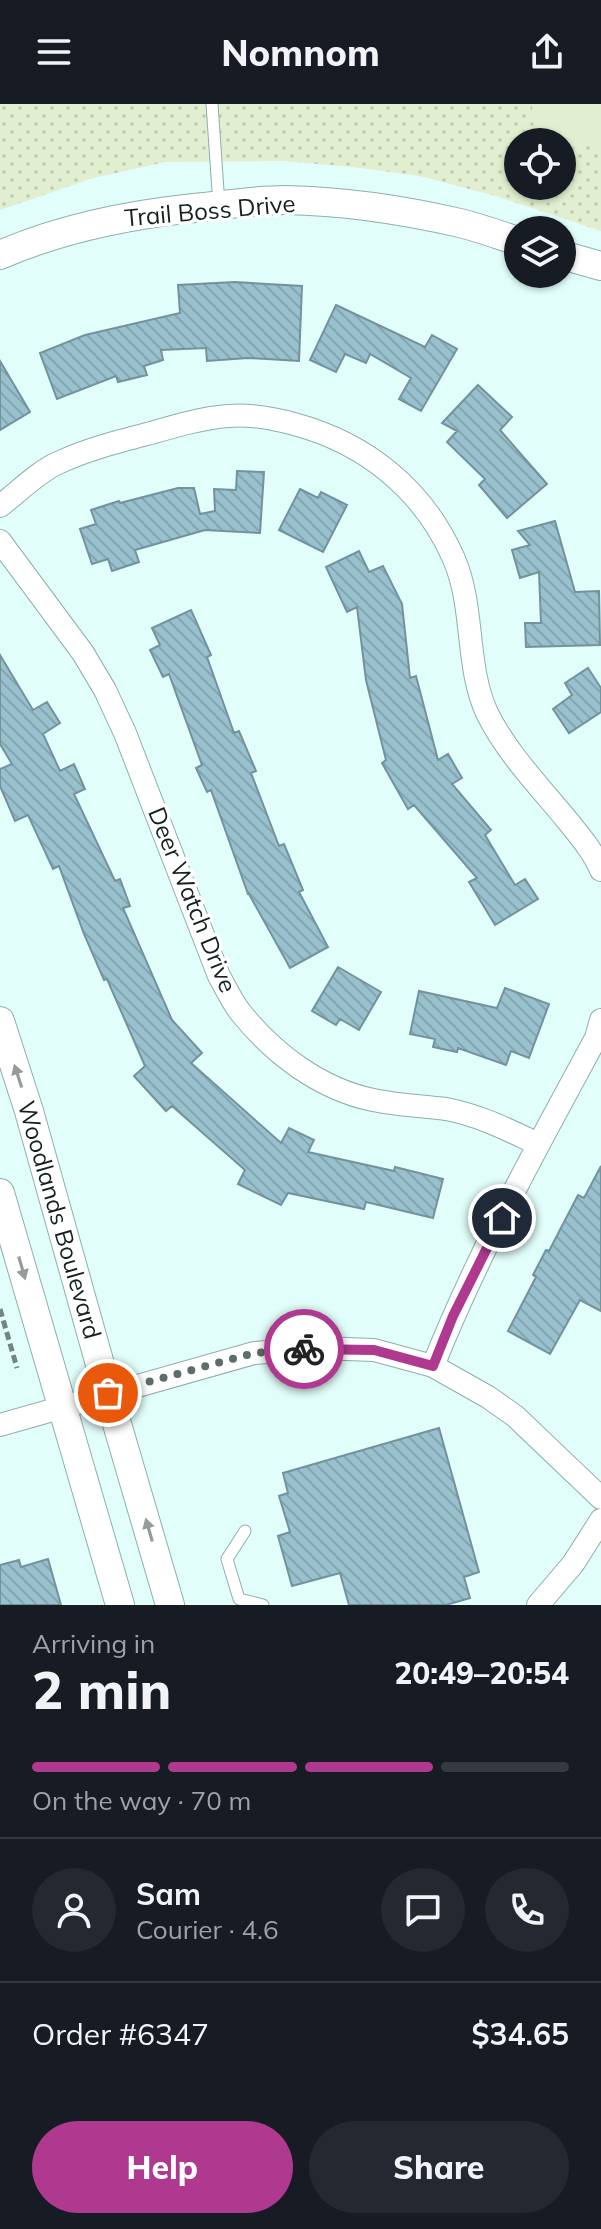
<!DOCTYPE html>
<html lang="en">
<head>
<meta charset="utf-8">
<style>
  body { margin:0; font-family:Mulish,sans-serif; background:#242831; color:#f1f3f6; height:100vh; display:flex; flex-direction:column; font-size:30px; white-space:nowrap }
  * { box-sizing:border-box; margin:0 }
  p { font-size:26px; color:#9ea1a6 }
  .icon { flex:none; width:44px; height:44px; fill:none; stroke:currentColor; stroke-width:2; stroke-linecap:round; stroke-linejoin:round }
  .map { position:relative; height:1501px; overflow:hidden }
  .drawer { display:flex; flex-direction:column; background:#171b24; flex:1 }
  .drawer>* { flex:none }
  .buttons { position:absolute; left:504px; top:24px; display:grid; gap:16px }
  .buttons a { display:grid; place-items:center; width:72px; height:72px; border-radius:50%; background:#171b24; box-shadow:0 2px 6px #0004; font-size:40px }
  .pin { position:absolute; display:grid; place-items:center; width:68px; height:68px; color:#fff; margin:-34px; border:4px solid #fff; border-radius:50%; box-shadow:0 2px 8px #0007 }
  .courier { position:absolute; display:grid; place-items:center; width:80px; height:80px; margin:-40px; border:6px solid #af398f; border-radius:50%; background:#fff; color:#222; box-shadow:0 2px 10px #0007 }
  .head em { font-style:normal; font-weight:800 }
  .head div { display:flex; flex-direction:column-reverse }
  .head { display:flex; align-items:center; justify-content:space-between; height:136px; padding:0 32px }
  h1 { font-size:52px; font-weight:800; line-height:60px }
  .bar { display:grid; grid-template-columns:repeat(4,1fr); gap:12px 8px; align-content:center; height:96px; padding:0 32px }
  .bar i { height:10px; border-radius:6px; background:#363941 }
  .bar .on { background:#af398f }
  .bar p { grid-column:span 4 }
  .line { display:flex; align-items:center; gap:20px; padding:0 32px; border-top:2px solid #363941 }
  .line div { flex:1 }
  .round { display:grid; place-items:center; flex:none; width:84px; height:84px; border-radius:42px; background:#242831 }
  .primary-button { display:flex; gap:16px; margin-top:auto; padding:16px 32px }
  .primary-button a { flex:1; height:92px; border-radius:48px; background:#af398f; color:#fff; font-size:32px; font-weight:800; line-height:92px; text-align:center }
  .primary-button a+a { background:#242831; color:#f1f3f6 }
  header { display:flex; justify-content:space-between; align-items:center; height:104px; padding:0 32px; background:#171b24; font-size:36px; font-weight:800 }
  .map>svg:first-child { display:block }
  .green { fill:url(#green-dots); fill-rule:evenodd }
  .pitch { fill:#e1eecf }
  .building { fill:url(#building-back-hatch); stroke:#72929c; stroke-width:2 }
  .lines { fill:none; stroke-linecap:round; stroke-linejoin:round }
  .service-casing { stroke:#8cafab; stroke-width:13 }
  .minor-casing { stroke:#8cafab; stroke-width:24 }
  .tertiary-casing { stroke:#8cafab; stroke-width:30 }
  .path { stroke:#718583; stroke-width:5; stroke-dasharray:8 4; stroke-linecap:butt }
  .service { stroke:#fff; stroke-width:11 }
  .minor { stroke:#fff; stroke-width:22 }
  .tertiary { stroke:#fff; stroke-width:28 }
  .oneway { fill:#959b9b }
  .done { stroke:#5c6e6c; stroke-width:8; stroke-dasharray:0 14.4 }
  .route { stroke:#af398f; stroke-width:10 }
  .labels { text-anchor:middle; stroke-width:7; stroke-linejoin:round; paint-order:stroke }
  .street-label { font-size:24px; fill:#142120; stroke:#fff }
</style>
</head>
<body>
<header><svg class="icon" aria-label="menu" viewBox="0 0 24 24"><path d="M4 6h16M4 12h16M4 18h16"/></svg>Nomnom<svg class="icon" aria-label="share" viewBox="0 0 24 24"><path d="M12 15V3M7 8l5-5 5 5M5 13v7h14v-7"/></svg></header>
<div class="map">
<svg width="601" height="1501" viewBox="0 0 601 1501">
  <defs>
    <pattern id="green-dots" width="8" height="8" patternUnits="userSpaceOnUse" patternTransform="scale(2)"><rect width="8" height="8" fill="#e1eecf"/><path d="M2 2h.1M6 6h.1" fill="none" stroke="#c0ccb1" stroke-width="1.8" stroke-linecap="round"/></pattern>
    <pattern id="building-back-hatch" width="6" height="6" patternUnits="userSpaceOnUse" patternTransform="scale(2)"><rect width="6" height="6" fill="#99c1cd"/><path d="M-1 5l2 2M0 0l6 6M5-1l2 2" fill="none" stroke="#83a6b0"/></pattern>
  </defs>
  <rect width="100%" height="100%" fill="#e1fefa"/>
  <path class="green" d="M0,0h601v127l-105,-35 -76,-20 -67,-9 -70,-6 -118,1 -72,16 -93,32zM518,38h44v44h-44z"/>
  <path class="pitch" d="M532,0h69v40l-39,3v-5h-27z"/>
  <path class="building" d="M235,178l67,4 -3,75 -51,-3 -41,3 -1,-13 -45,2 2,10 -19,6 3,9 -29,7 -2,-6 -59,23 -17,-46 45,-18 95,-22 -2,-28z
    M336,201l89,42 7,-12 25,14 -36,62 -22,-12 12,-21 -41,-24 -4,9 -21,-9 -9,18 -26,-12z
    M0,257l30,51 -30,18z
    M478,281l34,32 -12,13 47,54 -40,34 -28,-33 6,-6 -38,-37 10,-11 -15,-8z
    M237,367l27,1 -4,61 -55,-3 -70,20 4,12 -27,9 -4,-12 -16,5 -12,-35 16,-5 -5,-14 28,-9 1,2 58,-15h16l6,26 15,-3 -1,-22 22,1z
    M300,385l18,9 3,-6 26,13 -24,47 -44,-22z
    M555,417l20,71 24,-1 1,54 -74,2 -1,-24h16l-2,-51 -19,6 -8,-28 18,-5 -12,-14z
    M359,447l10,21 14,-6 19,38 8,74 6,-2 22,84 10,-6 14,24 -10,6 39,46 -6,5 30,50 10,-6 13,20 -43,26 -26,-43 8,-4 -63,-73 -6,4 -26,-46 4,-3 -20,-80 -9,-73 -10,5 -21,-45z
    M191,506l20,45 -4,2 27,76 5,-2 17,40 -5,2 28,73 5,-2 19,46 -4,2 29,55 -38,21 -41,-74h-1l-37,-104 -4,2 -11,-24 6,-3 -33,-91 -6,3 -13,-27 10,-5 -8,-17z
    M0,551l33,55 14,-8 13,21 -17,11 17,37 14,-7 11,25 -11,5 41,87 5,-2 10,27 -7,2 49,112 30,33 -11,10 90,80 8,-15 25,12 -6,12 86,19 1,-4 48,12 -10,39 -67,-16 -2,7 -76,-16 -7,12 -43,-21 7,-14 -73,-64 -6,5 -32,-35 11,-10 -38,-87 -3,1 -20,-46 -25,-68 -6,3 -25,-54 -13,6 -15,-35v-17l12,-5 -12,-20z
    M588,564l13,20v24l-32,21 -16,-24 19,-14 -7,-12z
    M338,863l43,25 -22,38 -19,-11 -4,6 -24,-14z
    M505,884l44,16 -20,54 -18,-7 -5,14 -48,-17 -1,4 -24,-5 2,-8 -25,-5 9,-43 78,17z
    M601,1062v145l-21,-11 -30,54 -42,-23 28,-54 -3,-2 13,-25 3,1 29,-56 6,3z
    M439,1324l40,144 -15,5 6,21 -24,7h-97l-9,-32 -48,13 -14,-50 12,-4 -11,-36 9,-3 -5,-20z
    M48,1455l13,46h-61v-40l19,-5 2,7z"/>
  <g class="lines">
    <g class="service-casing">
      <path id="service" d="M212,0l7,101
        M245,1427l-18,28 12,40 24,6"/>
    </g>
    <g class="minor-casing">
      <path id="minor" d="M0,402c17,-13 39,-35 58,-43 30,-14 62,-22 93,-30 24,-7 51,-15 77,-17 22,-2 44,2 66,8 72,19 130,66 160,135 21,49 11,106 33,154 19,39 52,73 80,107 12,15 26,31 34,50
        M0,437l83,112 22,37 20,43 94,243c7,12 13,26 22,37 33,41 79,76 132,87 24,5 49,6 73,9 33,6 62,21 92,35
        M433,1262c45,-113 105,-221 163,-328l5,-18
        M0,1321l254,-72 65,-5 55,2 59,16 55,31 27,19 86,82
        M538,1501l35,-41 28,-44"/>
    </g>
    <g class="tertiary-casing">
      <path id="tertiary" d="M0,151c62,-27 127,-40 194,-47 30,-3 61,-8 91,-8 59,1 118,10 175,23 20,5 39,12 58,18
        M562,151l39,11
        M0,917l29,90 79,282 62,212
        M0,1089l120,412"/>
    </g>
    <path class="path" d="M0,1205l17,59"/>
    <use href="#service" class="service"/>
    <use href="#minor" class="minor"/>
    <use href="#tertiary" class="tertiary"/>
  </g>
  <defs><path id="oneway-solid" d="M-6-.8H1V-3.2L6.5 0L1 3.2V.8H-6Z" transform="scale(2)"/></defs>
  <g class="oneway">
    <use href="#oneway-solid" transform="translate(18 972) rotate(-108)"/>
    <use href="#oneway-solid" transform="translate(22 1164) rotate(74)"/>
    <use href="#oneway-solid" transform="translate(149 1426) rotate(-106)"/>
  </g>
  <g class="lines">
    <path class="done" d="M108,1289l146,-40 50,-4"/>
    <path class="route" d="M304,1245l70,1 59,16 20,-50 49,-98"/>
  </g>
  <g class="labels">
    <g class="street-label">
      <text transform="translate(210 107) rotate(-5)" y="8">Trail Boss Drive</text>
      <text transform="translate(192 796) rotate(68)" y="8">Deer Watch Drive</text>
      <text transform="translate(59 1116) rotate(74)" y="8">Woodlands Boulevard</text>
    </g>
  </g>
</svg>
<div class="buttons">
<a><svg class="icon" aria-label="locate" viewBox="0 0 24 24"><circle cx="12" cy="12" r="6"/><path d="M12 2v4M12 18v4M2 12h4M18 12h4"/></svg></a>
<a><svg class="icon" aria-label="layers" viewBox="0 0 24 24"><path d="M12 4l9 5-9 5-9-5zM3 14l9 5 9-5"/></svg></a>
</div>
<div class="pin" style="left:108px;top:1289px;background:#ea580c"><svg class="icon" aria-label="bag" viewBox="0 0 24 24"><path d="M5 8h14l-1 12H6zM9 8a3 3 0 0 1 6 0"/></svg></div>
<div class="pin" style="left:502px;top:1114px;background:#1f2937"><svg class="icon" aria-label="home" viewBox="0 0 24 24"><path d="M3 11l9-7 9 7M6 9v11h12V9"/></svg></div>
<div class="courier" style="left:304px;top:1245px"><svg class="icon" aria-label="bike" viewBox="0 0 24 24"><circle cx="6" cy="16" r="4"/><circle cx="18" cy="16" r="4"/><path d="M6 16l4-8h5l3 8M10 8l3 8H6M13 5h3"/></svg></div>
</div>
<section class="drawer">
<div class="head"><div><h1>2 min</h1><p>Arriving in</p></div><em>20:49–20:54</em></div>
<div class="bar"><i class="on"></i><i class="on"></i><i class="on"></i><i></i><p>On the way · 70 m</p></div>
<div class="line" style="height:144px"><a class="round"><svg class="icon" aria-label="person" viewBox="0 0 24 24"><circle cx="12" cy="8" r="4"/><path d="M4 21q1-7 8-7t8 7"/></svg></a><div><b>Sam</b><p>Courier · 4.6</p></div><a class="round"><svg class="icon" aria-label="chat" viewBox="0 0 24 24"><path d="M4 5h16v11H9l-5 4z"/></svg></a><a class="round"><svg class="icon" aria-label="phone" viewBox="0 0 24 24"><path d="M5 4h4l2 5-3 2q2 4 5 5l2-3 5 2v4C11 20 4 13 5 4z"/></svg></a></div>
<div class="line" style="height:104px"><div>Order #6347</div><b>$34.65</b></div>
<div class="primary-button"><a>Help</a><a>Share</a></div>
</section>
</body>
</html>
